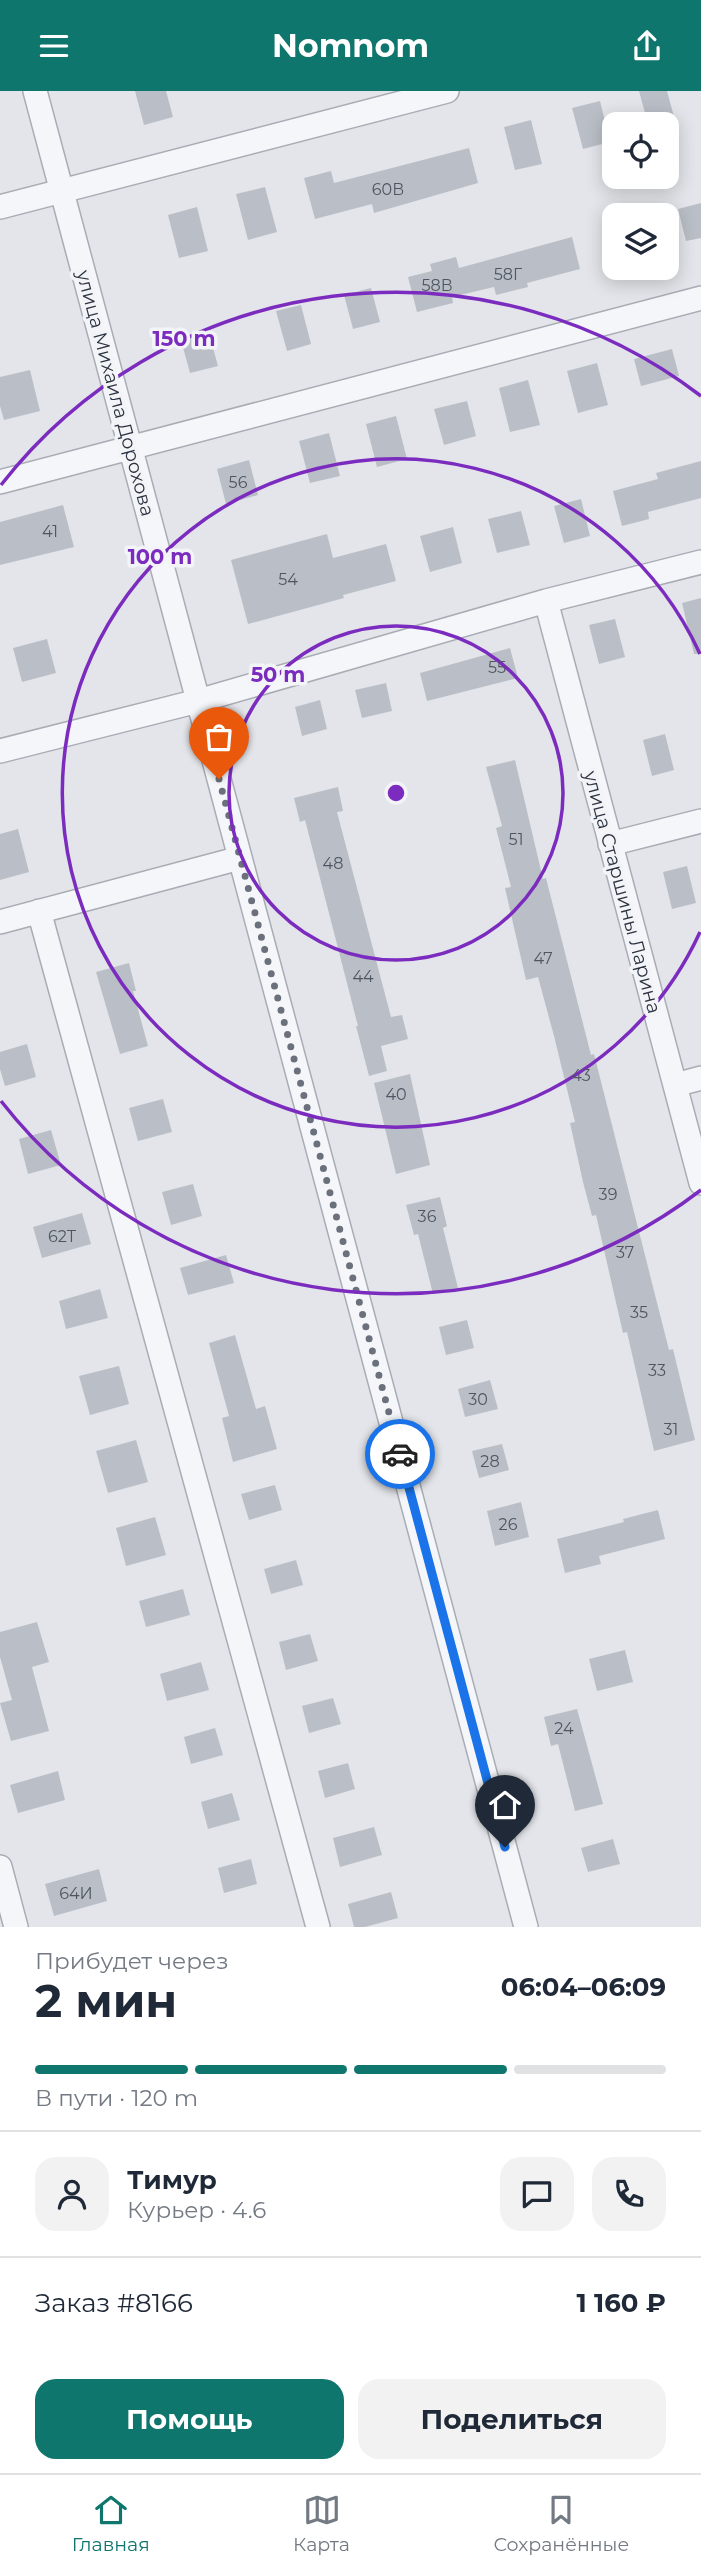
<!DOCTYPE html>
<html lang="ru">
<head>
<meta charset="utf-8">
<style>
  body { margin:0; font-family:Montserrat,sans-serif; background:#f2f2f3; color:#1f2937; height:100vh; display:flex; flex-direction:column; font-size:26px; white-space:nowrap }
  * { box-sizing:border-box; margin:0 }
  p { font-size:23px; color:#747a83 }
  .icon { flex:none; width:38px; height:38px; fill:none; stroke:currentColor; stroke-width:2; stroke-linecap:round; stroke-linejoin:round }
  .map { position:relative; height:1836px; overflow:hidden }
  .sheet { display:flex; flex-direction:column; background:#fff; flex:1 }
  .sheet>* { flex:none }
  .fabs { position:absolute; left:602px; top:21px; display:grid; gap:14px }
  .fabs a { display:grid; place-items:center; width:77px; height:77px; border-radius:14px; background:#fff; box-shadow:0 4px 18px #0003; font-size:35px }
  .pin { position:absolute; display:grid; place-items:center; width:60px; height:60px; color:#fff; margin:-72px -30px; border-radius:50% 50% 50% 0; rotate:-45deg; box-shadow:0 0 7px #0007 }
  .pin .icon { rotate:45deg }
  .courier { position:absolute; display:grid; place-items:center; width:70px; height:70px; margin:-35px; border:5px solid #1a73e8; border-radius:50%; background:#fff; color:#222; box-shadow:0 2px 9px #0007 }
  .headline em { font-style:normal; font-weight:700 }
  .headline div { display:flex; flex-direction:column-reverse }
  .headline { display:flex; align-items:center; justify-content:space-between; height:119px; padding:0 35px }
  h1 { font-size:46px; font-weight:700; line-height:52px }
  .bar { display:grid; grid-template-columns:repeat(4,1fr); gap:10px 7px; align-content:center; height:84px; padding:0 35px }
  .bar i { height:9px; border-radius:5px; background:#e0e1e3 }
  .bar .active { background:#0f766e }
  .bar p { grid-column:span 4 }
  .line { display:flex; align-items:center; gap:18px; padding:0 35px; border-top:2px solid #e0e1e3 }
  .line div { flex:1 }
  .round { display:grid; place-items:center; flex:none; width:74px; height:74px; border-radius:21px; background:#f2f2f3 }
  .button { display:flex; gap:14px; margin-top:auto; padding:14px 35px }
  .button a { flex:1; height:80px; border-radius:21px; background:#0f766e; color:#fff; font-size:28px; font-weight:700; line-height:80px; text-align:center }
  .button a+a { background:#f2f2f3; color:#1f2937 }
  header { display:flex; justify-content:space-between; align-items:center; height:91px; padding:0 35px; background:#0f766e; color:#fff; font-size:32px; font-weight:700 }
  .dock { display:flex; justify-content:space-around; align-items:center; height:98px; border-top:2px solid #e0e1e3; background:#fff; font-size:19px; color:#747a83 }
  .dock a { display:grid; justify-items:center; gap:4px }
  .dock .active { color:#0f766e }
  .map>svg:first-child { display:block }
  .building { fill:#babfc7 }
  .lines { fill:none; stroke-linecap:round; stroke-linejoin:round }
  .minor-casing { stroke:#a8acb4; stroke-width:26 }
  .minor { stroke:#f5f6f9; stroke-width:23 }
  .done { stroke:#6b717c; stroke-width:7; stroke-dasharray:0 12.6 }
  .route { stroke:#1a73e8; stroke-width:9 }
  .ring { fill:none; stroke:#7b2cbf; stroke-width:3.5 }
  .labels { text-anchor:middle; stroke-width:7; stroke-linejoin:round; paint-order:stroke }
  .number-label { font-size:16px; fill:#4f5662 }
  .street-label { font-size:19px; fill:#2b3341; stroke:#f2f4f7 }
  .centre { fill:#7b2cbf; stroke:#f2f4f7; stroke-width:3.5 }
  .ring-label { font-size:21px; text-anchor:middle; font-weight:bold; fill:#7b2cbf; stroke:#f2f4f7; stroke-width:7; stroke-linejoin:round; paint-order:stroke }
</style>
</head>
<body>
<header><svg class="icon" aria-label="menu" viewBox="0 0 24 24"><path d="M4 6h16M4 12h16M4 18h16"/></svg>Nomnom<svg class="icon" aria-label="share" viewBox="0 0 24 24"><path d="M12 15V3M7 8l5-5 5 5M5 13v7h14v-7"/></svg></header>
<div class="map">
<svg width="701" height="1836" viewBox="0 0 701 1836">
  <rect width="100%" height="100%" fill="#e3e5ea"/>
  <path class="building" d="M135,0h31l7,26 -29,8z
    M639,0h28l9,33h-28z
    M600,10l10,41 -27,7 -11,-41z
    M531,29l11,44 -27,6 -11,-43z
    M469,57l9,35 -104,30 -2,-9 -57,15 -11,-41 27,-7 3,12z
    M265,96l12,45 -29,8 -12,-46z
    M701,112v35l-15,3 -8,-32z
    M197,116l11,44 -29,7 -11,-43z
    M572,146l8,32 -53,14 1,4 -32,8 -2,-8 -42,10 1,6 -36,9 -9,-35 24,-6 -2,-7 26,-7 3,11z
    M371,197l9,34 -27,7 -9,-34z
    M301,214l10,39 -24,7 -11,-40z
    M209,242l9,33 -28,7 -9,-33z
    M672,258l7,27 -38,10 -7,-27z
    M597,272l11,42 -30,8 -11,-42z
    M30,279l10,41 -36,9 -4,-14v-29z
    M528,289l12,45 -30,7 -11,-44z
    M467,310l9,35 -32,9 -10,-36z
    M396,325l11,43 -30,8 -11,-43z
    M329,342l11,43 -30,7 -11,-42z
    M249,369l9,35 -32,9 -9,-35z
    M701,370v37l-53,14 1,7 -27,7 -9,-35 45,-12 -2,-6z
    M581,408l9,37 -26,7 -10,-37z
    M63,414l11,42 -74,18v-43z
    M521,420l9,34 -33,8 -9,-34z
    M453,436l9,36 -32,9 -10,-36z
    M327,443l6,24 53,-14 10,37 -53,14 1,3 -96,26 -17,-64z
    M701,507v56h-7l-12,-51z
    M615,528l10,38 -26,7 -10,-39z
    M47,548l9,34 -34,9 -9,-34z
    M510,557l8,30 -91,23 -7,-28z
    M386,592l6,28 -30,7 -7,-28z
    M320,609l7,29 -25,7 -7,-29z
    M665,643l9,36 -22,6 -9,-36z
    M515,669l28,119 3,-1 45,177 3,-1 75,296 4,-1 22,91 -41,11 -27,-119 -4,1 -27,-118 -4,1 -9,-34 -13,-59 5,-1 -21,-86 -16,-59 -12,3 -21,-92 6,-1 -15,-59 6,-2 -16,-59z
    M338,696l5,24 -6,1 54,205 11,-2 6,24 -27,7 6,25 -18,5 -13,-50h2l-53,-206 -5,2 -6,-24z
    M18,738l11,43 -29,8v-46z
    M687,775l9,37 -24,6 -9,-37z
    M129,872l7,28h-3l15,55 -28,8 -24,-82z
    M27,953l9,33 -31,9 -5,-17v-17z
    M410,983l20,91 -34,9 -22,-91z
    M163,1008l9,33 -34,9 -9,-33z
    M51,1039l10,35 -33,9 -9,-35z
    M193,1093l9,32 -31,9 -9,-33z
    M440,1106l7,29 -4,2 15,60 -25,6 -15,-60 -4,1 -8,-30z
    M82,1122l9,31 -49,14 -9,-31z
    M226,1164l8,28 -46,12 -8,-27z
    M100,1198l8,29 -42,11 -7,-28z
    M467,1229l7,28 -28,7 -7,-28z
    M235,1244l21,74 9,-3 12,43 -44,13 -11,-44 7,-2 -20,-73z
    M119,1275l10,38 -39,11 -11,-39z
    M490,1289l8,29 -33,8 -7,-28z
    M136,1349l12,42 -40,11 -12,-42z
    M502,1353l7,26 -30,8 -7,-27z
    M275,1394l7,25 -33,10 -8,-26z
    M521,1411l8,35 -34,9 -8,-35z
    M658,1419l7,29 -66,17 2,8 -36,9 -8,-34 67,-17 -1,-3z
    M155,1426l11,38 -40,11 -10,-38z
    M296,1469l7,25 -32,9 -7,-25z
    M183,1498l7,26 -44,12 -7,-26z
    M37,1531l12,40 -17,5 17,64 -38,10 -11,-38 12,-3 -12,-43v-25z
    M310,1543l8,27 -32,9 -7,-28z
    M625,1559l8,32 -36,9 -8,-32z
    M201,1571l8,28 -42,11 -7,-27z
    M333,1607l8,26 -32,9 -7,-27z
    M577,1618l26,95 -28,7 -17,-67 -7,2 -7,-29z
    M215,1637l8,27 -32,9 -7,-27z
    M348,1672l7,26 -30,9 -7,-27z
    M58,1680l7,29 -47,13 -8,-28z
    M232,1702l8,27 -32,9 -7,-27z
    M374,1736l8,28 -42,12 -7,-29z
    M613,1748l7,25 -32,8 -7,-24z
    M251,1768l6,25 -33,9 -6,-25z
    M99,1778l8,32 -53,15 -9,-32z
    M391,1801l7,26 -33,9h-11l-6,-23z"/>
  <g class="lines">
    <g class="minor-casing">
      <path id="minor" d="M35,0l491,1836
        M0,116l447,-116
        M0,391l701,-184
        M546,510l155,582
        M0,660l198,-50 348,-100 155,-39
        M610,753l91,-23
        M39,820l279,1016
        M0,831l240,-64
        M675,994l26,-7
        M0,1776l16,60"/>
    </g>
    <use href="#minor" class="minor"/>
  </g>
  <g class="lines">
    <path class="done" d="M219,688l181,675"/>
    <path class="route" d="M400,1363l105,393"/>
  </g>
  <g class="ring">
    <circle cx="396" cy="702" r="167"/>
    <path d="M700 841A334 334 0 1 1 700 563"/>
    <path d="M701 1099A501 501 0 0 1 1 1010M1 394A501 501 0 0 1 701 305"/>
  </g>
  <g class="labels">
    <g class="number-label">
      <text x="388" y="104">60В</text>
      <text x="508" y="189">58Г</text>
      <text x="437" y="200">58В</text>
      <text x="238" y="397">56</text>
      <text x="50" y="446">41</text>
      <text x="288" y="494">54</text>
      <text x="497" y="582">55</text>
      <text x="516" y="754">51</text>
      <text x="333" y="778">48</text>
      <text x="543" y="873">47</text>
      <text x="363" y="891">44</text>
      <text x="581" y="990">43</text>
      <text x="396" y="1009">40</text>
      <text x="608" y="1109">39</text>
      <text x="427" y="1131">36</text>
      <text x="62" y="1151">62Т</text>
      <text x="625" y="1167">37</text>
      <text x="639" y="1227">35</text>
      <text x="657" y="1285">33</text>
      <text x="478" y="1314">30</text>
      <text x="671" y="1344">31</text>
      <text x="490" y="1376">28</text>
      <text x="508" y="1439">26</text>
      <text x="564" y="1643">24</text>
      <text x="76" y="1808">64И</text>
    </g>
    <g class="street-label">
      <text transform="translate(116 302) rotate(75)" y="7">улица Михаила Дорохова</text>
      <text transform="translate(623 801) rotate(75)" y="7">улица Старшины Ларина</text>
    </g>
  </g>
  <circle cx="396" cy="702" r="10" class="centre"/>
  <g class="ring-label">
    <text x="184" y="255">150 m</text>
    <text x="160" y="473">100 m</text>
    <text x="278" y="591">50 m</text>
  </g>
</svg>
<div class="fabs">
<a><svg class="icon" aria-label="locate" viewBox="0 0 24 24"><circle cx="12" cy="12" r="6"/><path d="M12 2v4M12 18v4M2 12h4M18 12h4"/></svg></a>
<a><svg class="icon" aria-label="layers" viewBox="0 0 24 24"><path d="M12 4l9 5-9 5-9-5zM3 14l9 5 9-5"/></svg></a>
</div>
<div class="pin" style="left:219px;top:688px;background:#ea580c"><svg class="icon" aria-label="bag" viewBox="0 0 24 24"><path d="M5 8h14l-1 12H6zM9 8a3 3 0 0 1 6 0"/></svg></div>
<div class="pin" style="left:505px;top:1756px;background:#1f2937"><svg class="icon" aria-label="home" viewBox="0 0 24 24"><path d="M3 11l9-7 9 7M6 9v11h12V9"/></svg></div>
<div class="courier" style="left:400px;top:1363px"><svg class="icon" aria-label="car" viewBox="0 0 24 24"><path d="M5 17H2v-5l4-1 3-4h7l3 4 3 1v5h-3M9 17h6M6 11h13"/><circle cx="7" cy="17" r="2"/><circle cx="17" cy="17" r="2"/></svg></div>
</div>
<section class="sheet">
<div class="headline"><div><h1>2 мин</h1><p>Прибудет через</p></div><em>06:04–06:09</em></div>
<div class="bar"><i class="active"></i><i class="active"></i><i class="active"></i><i></i><p>В пути · 120 m</p></div>
<div class="line" style="height:126px"><a class="round"><svg class="icon" aria-label="person" viewBox="0 0 24 24"><circle cx="12" cy="8" r="4"/><path d="M4 21q1-7 8-7t8 7"/></svg></a><div><b>Тимур</b><p>Курьер · 4.6</p></div><a class="round"><svg class="icon" aria-label="chat" viewBox="0 0 24 24"><path d="M4 5h16v11H9l-5 4z"/></svg></a><a class="round"><svg class="icon" aria-label="phone" viewBox="0 0 24 24"><path d="M5 4h4l2 5-3 2q2 4 5 5l2-3 5 2v4C11 20 4 13 5 4z"/></svg></a></div>
<div class="line" style="height:91px"><div>Заказ #8166</div><b>1 160 ₽</b></div>
<div class="button"><a>Помощь</a><a>Поделиться</a></div>
</section>
<nav class="dock">
<a class="active"><svg class="icon" aria-label="home" viewBox="0 0 24 24"><path d="M3 11l9-7 9 7M6 9v11h12V9"/></svg>Главная</a>
<a><svg class="icon" aria-label="map" viewBox="0 0 24 24"><path d="M3 6l6-2 6 2 6-2v14l-6 2-6-2-6 2zM9 4v14M15 6v14"/></svg>Карта</a>
<a><svg class="icon" aria-label="saved" viewBox="0 0 24 24"><path d="M7 4h10v16l-5-4-5 4z"/></svg>Сохранённые</a>
</nav>
</body>
</html>
